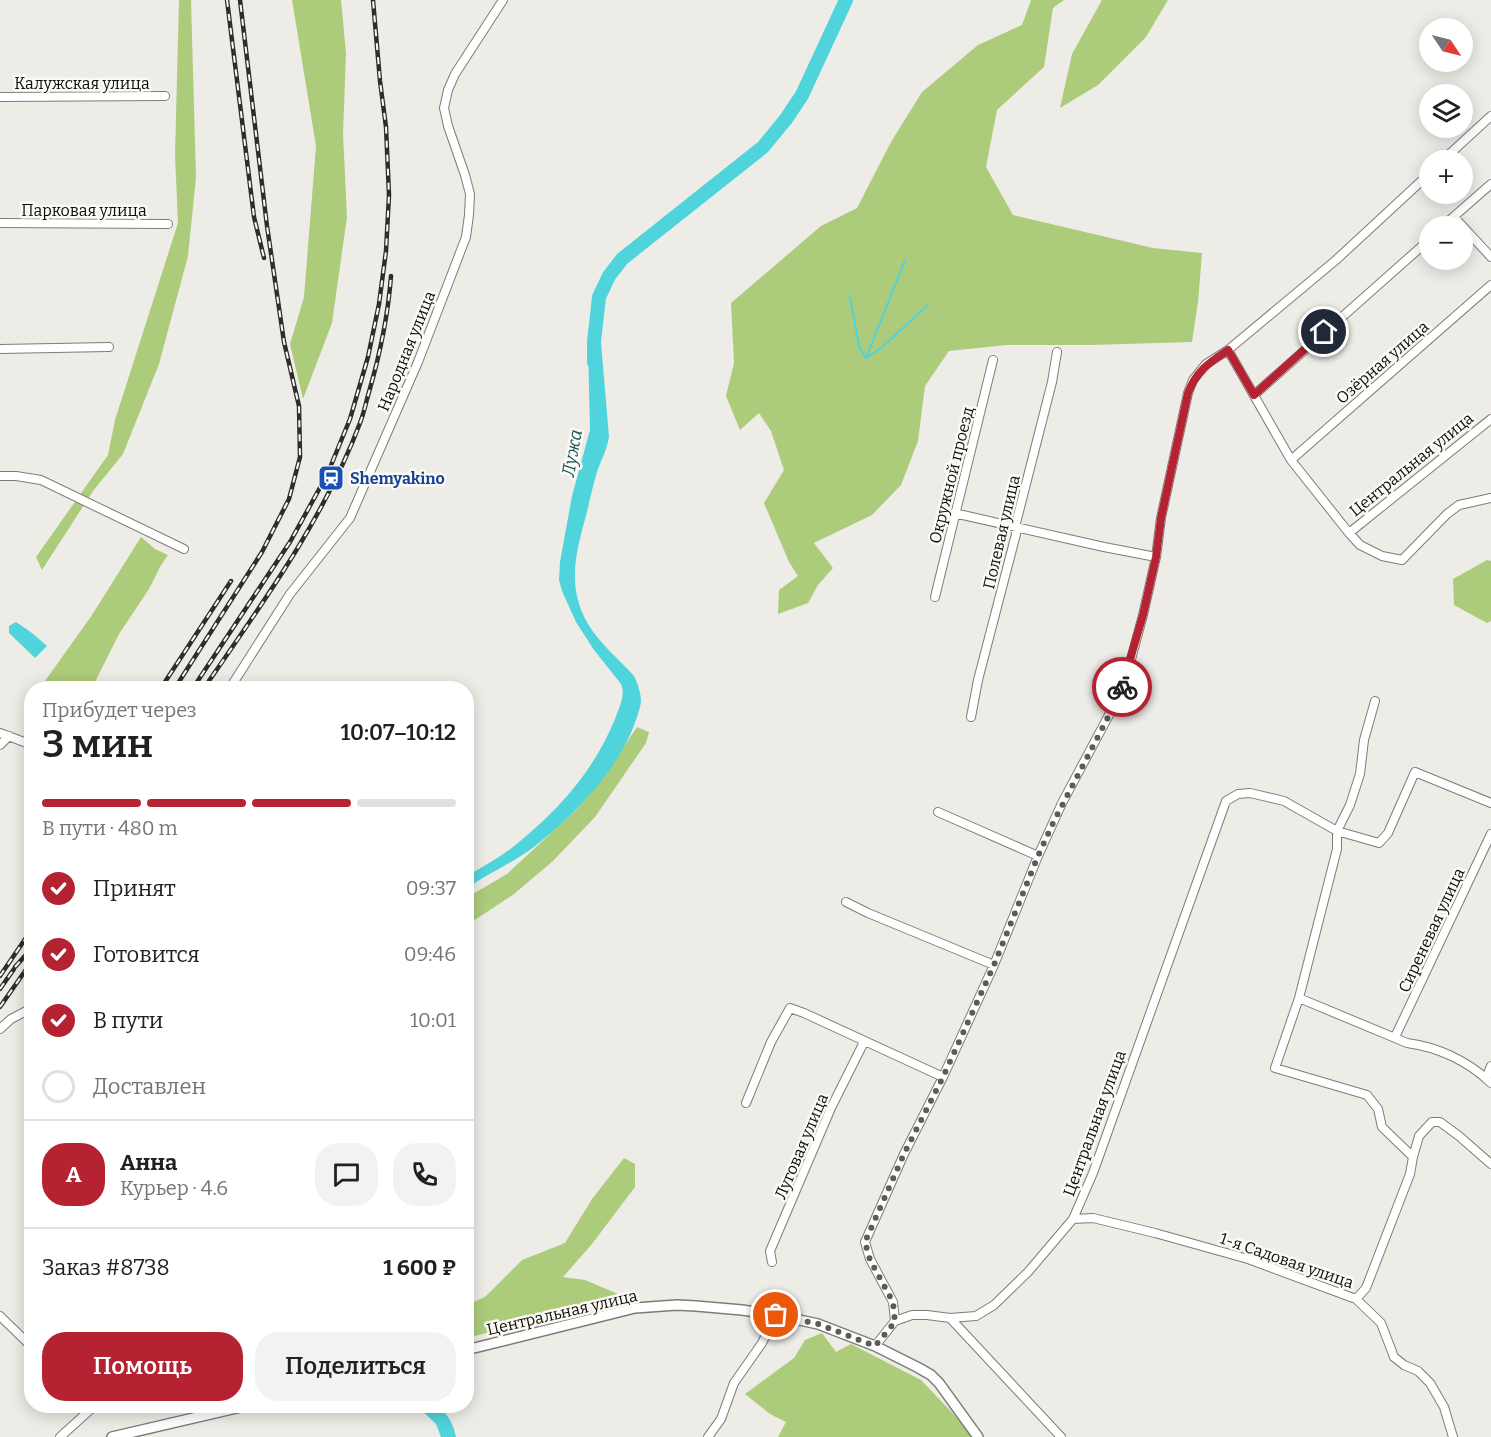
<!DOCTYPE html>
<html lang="ru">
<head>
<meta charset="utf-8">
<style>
  body { margin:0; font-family:Bitter,serif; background:#f2f2f2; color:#202124; height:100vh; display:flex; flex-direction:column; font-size:22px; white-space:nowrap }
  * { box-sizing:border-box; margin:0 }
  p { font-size:20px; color:#757577 }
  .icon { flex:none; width:33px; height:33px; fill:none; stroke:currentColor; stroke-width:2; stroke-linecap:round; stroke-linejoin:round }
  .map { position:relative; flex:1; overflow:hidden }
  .panel { position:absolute; left:24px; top:681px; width:450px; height:732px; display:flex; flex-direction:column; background:#fff; border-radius:24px; box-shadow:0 3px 15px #0003 }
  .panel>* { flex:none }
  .needle { width:39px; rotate:125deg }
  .tools { position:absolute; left:1419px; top:18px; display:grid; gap:12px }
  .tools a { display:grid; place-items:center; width:54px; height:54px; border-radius:50%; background:#fff; box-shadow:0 3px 15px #0003; font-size:30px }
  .pin { position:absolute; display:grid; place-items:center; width:51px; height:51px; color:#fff; margin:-26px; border:3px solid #fff; border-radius:50%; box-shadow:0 2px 6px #0007 }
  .courier { position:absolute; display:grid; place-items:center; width:60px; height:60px; margin:-30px; border:4px solid #b52333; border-radius:50%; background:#fff; color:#222; box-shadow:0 2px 8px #0007 }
  .summary em { font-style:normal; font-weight:600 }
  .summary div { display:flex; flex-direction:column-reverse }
  .summary { display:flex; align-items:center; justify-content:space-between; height:102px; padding:0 18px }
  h1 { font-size:39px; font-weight:600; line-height:45px }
  .bar { display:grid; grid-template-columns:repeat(4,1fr); gap:9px 6px; align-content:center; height:72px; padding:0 18px }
  .bar i { height:8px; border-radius:4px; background:#e0e0e0 }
  .bar .on { background:#b52333 }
  .bar p { grid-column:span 4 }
  .line { display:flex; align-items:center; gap:15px; padding:0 18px; border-top:2px solid #e0e0e0 }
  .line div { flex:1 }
  .round { display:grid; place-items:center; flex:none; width:63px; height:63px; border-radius:24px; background:#f2f2f2 }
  ol { padding:0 18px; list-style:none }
  li { display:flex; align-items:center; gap:18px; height:66px }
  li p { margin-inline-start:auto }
  li .icon { padding:6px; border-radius:50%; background:#b52333; color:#fff; stroke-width:4 }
  li:last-child { color:#757577 }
  li i { width:33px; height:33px; border:3px solid #e0e0e0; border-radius:50% }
  .primary-button { display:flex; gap:12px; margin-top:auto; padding:12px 18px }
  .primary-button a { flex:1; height:69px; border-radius:24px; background:#b52333; color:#fff; font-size:24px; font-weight:600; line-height:69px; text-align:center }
  .primary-button a+a { background:#f2f2f2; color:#202124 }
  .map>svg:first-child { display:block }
  .green { fill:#adcc7b }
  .water { fill:#50d4dc }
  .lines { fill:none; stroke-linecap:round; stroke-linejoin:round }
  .stream { stroke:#50d4dc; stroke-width:2 }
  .river { stroke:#50d4dc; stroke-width:14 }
  .minor-casing { stroke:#7e7c78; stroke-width:10 }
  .tertiary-casing { stroke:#7e7c78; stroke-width:12 }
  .minor { stroke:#fff; stroke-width:8 }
  .tertiary { stroke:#fff; stroke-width:9 }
  .rail-casing { stroke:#2d2d2a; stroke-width:4.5 }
  .rail { stroke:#fcfaf4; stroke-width:2; stroke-dasharray:7; stroke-linecap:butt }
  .done { stroke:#5c5b58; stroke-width:6; stroke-dasharray:0 10.8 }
  .route { stroke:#b52333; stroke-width:8 }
  .labels { text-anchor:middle; stroke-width:5; stroke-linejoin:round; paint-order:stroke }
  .street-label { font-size:16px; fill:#0d0d0b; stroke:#fcfaf4 }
  .transit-label { font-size:16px; font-weight:bold; fill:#164399; stroke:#fcfaf4; text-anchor:start }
  .water-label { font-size:18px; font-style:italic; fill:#1b5356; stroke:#fcfaf4 }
</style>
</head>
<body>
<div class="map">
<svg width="1491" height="1437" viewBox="0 0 1491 1437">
  <rect width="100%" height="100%" fill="#eeece7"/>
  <path class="green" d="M179,0h12l5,177 -8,79 -29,108 -36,90 -30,37 -51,79 -6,-13 72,-102 7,-35 63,-197 -3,-68z
    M292,0h49l5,53 -3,81 4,83 -15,106 -29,76 -13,-55 14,-47 12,-151z
    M1031,0h33l-11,8 -9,59 -47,43 -11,57 27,48 140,33 49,5 -4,49 -6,40 -101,3h-84l-58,6 -24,35 -7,55 -17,44 -29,30 -58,28 19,25 -15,17 -10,18 -30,11 1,-24 19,-14 -9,-14 -25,-59 20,-33 -13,-39 -12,-18 -19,17 -14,-34 8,-33 -3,-60 90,-77 36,-18 34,-66 31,-50 56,-47 44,-20z
    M1102,0h66l-22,37 -48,48 -38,23 12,-54z
    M141,537l14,12 13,6 -8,12 -11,22 -30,45 -27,54h-52l52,-73z
    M1487,560l4,1v60l-4,2 -33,-18 -1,-26z
    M637,727l12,5 -3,11 -51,74 -42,44 -39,33 -47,31 -1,-27 41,-24 70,-65 30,-37z
    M624,1158l11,6v23l-43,57 -29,33 22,3 33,14 -31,13 -120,31v-33l18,-8 37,-37 43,-17 27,-44z
    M822,1333l14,19 15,-8 70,36 41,43 9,14h-193l8,-15 -16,-8 -25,-20 49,-36 11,-18z"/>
  <path class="water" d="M601,342l8,95c-2,13 -8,23 -12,35 -4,13 -7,27 -10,40 -11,40 -21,74 1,112 12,20 31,35 46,52 4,8 7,17 7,26 -1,6 -3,12 -5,18 -17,50 -65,99 -106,130 -20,14 -43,24 -63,38v-12c15,-9 32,-18 46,-29 44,-35 81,-76 102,-128 4,-12 11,-23 6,-35l-27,-34 -18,-28 -14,-31 -3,-11 1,-18 12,-66 18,-66 -2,-84z
    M16,622l16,11 15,13 -12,12 -26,-25v-7z
    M417,1406c5,0 10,-1 15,0 14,1 22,19 24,31h-15l-5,-13z"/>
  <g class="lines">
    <path class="stream" d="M850,297l9,49 7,12 39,-98
      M866,358l15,-10 47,-43"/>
    <path class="river" d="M594,362v-20l5,-45 10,-21 13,-17 141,-112 23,-28 16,-24 44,-95"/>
    <g class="minor-casing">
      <path id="minor" d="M0,97l165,-1
        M1443,160l48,-44
        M1454,217l37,40
        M0,223l168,1
        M1443,226l48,-42
        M0,349l109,-2
        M1228,350l63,110 58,73 11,12 22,11 20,4 45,-46 12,-9 32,-7
        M1254,395l176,-156
        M1291,460l200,-175
        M0,476h16l25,4 143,69
        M954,513l150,34 52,10
        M1349,533l142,-114
        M935,597l58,-237
        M230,688l60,-94 60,-76 68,-156 48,-125 3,-22 1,-21 -5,-19 -17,-49 -4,-18 4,-18 7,-16 48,-74
        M971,717l7,-37 38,-146 -1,-7 37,-145 5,-30
        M0,733l32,12
        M0,745l9,-9
        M938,812l100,44
        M846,902l22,11 126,52
        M1299,998l108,45c31,4 61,18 84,40
        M0,1029l11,-10 21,-11
        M1395,1037l96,-203
        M1486,1078l5,-12
        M746,1103l25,-61 19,-34 14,5 139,64
        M1413,1157l6,-21 13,-14h8l19,14 32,28
        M1073,1219l20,-1 62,15 93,26 108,40 25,24 13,34 10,8 14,6 12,12 14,24 9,30
        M772,1262l-2,-11 61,-143 33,-66
        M1356,1299l10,-11 44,-114 3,-17 -31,-30 -4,-18 -11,-14 -92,-27 24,-70 38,-149v-18l13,-26 10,-31 4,-34 11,-39
        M0,1316l32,31
        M950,1318l111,119
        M895,1321l-2,-19 -23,-43 -5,-17 39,-88 39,-77 51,-112 44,-109 24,-53 55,-103 10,-26 16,-59 13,-58 5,-39 27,-125 5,-13 13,-16 22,-14 108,-90 94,-87
        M875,1346l20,-25 17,-6h15l23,3 26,-2 18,-11 34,-33 45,-53 20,-46 133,-372 12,-7 12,-1 34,8 53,30 42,12 9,-10 27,-61 76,31
        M60,1437l30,-27 -5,-4
        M708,1437l13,-18 13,-36 28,-40 14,-28"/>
    </g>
    <g class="tertiary-casing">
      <path id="tertiary" d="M466,1350l169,-42 42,-3 19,1 46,4 34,5 42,9 57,22 42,21 14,8 8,8 39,54
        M112,1437l133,-31"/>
    </g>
    <use href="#minor" class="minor"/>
    <use href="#tertiary" class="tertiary"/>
    <g class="rail-casing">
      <path id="rail" d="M227,0l27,217 10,41
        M161,688l70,-107
        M175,688l87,-136 27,-53 11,-42 -1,-51 -15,-64 -17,-116 -27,-226
        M193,688l97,-146 37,-67 23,-56 18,-62 11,-53 7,-53 3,-56 -3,-68 -6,-46 -7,-81
        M204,688c58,-84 120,-169 156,-265 4,-10 6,-21 9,-31 11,-38 19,-76 22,-116
        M15,967l17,-19
        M0,976l32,-47
        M0,989l14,-20
        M0,1007l32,-46"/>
    </g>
    <use href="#rail" class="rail"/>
  </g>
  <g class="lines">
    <path class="done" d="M776,1315l42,9 57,22 20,-24 -2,-20 -23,-42 -5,-18 39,-88 39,-77 51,-112 44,-109 16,-35 63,-121 5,-13"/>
    <path class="route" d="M1122,687l21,-72 13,-58 5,-39 27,-125c9,-23 21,-30 40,-43l26,45 70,-63"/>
  </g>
  <defs>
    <g id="station-square" transform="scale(1.35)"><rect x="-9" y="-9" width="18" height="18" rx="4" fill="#1a4fb4" stroke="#fcfaf4"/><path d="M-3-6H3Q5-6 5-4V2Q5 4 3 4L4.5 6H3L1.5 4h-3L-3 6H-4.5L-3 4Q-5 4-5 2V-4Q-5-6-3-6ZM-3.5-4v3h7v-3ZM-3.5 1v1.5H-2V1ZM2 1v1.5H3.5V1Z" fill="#fff"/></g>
  </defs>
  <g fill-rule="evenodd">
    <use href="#station-square" x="331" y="478"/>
  </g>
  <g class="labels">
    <g class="street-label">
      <text x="82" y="89">Калужская улица</text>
      <text x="84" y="216">Парковая улица</text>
      <text transform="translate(406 351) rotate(-68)" y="6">Народная улица</text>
      <text transform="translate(1382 362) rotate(-41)" y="6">Озёрная улица</text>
      <text transform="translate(1411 464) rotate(-39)" y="6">Центральная улица</text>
      <text transform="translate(951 475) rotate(-76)" y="6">Окружной проезд</text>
      <text transform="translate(1001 532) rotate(-77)" y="6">Полевая улица</text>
      <text transform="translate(1431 930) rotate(-65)" y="6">Сиреневая улица</text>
      <text transform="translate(1094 1123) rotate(-70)" y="6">Центральная улица</text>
      <text transform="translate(801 1146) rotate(-67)" y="6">Луговая улица</text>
      <text transform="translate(1287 1260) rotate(19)" y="6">1-я Садовая улица</text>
      <text transform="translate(562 1312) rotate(-13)" y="6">Центральная улица</text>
    </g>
    <g class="transit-label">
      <text x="350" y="484">Shemyakino</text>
    </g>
    <g class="water-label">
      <text transform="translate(572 453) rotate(-80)" y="6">Лужа</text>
    </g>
  </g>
</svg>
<div class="tools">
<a><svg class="needle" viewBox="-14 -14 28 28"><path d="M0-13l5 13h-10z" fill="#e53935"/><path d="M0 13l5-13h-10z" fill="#757577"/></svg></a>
<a><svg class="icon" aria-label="layers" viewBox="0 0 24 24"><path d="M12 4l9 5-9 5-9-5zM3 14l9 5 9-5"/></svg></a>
<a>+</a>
<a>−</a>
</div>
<div class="pin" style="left:776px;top:1315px;background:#ea580c"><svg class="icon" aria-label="bag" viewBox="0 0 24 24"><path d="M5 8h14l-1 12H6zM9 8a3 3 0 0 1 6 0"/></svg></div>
<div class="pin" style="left:1324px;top:332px;background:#1f2937"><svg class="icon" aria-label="home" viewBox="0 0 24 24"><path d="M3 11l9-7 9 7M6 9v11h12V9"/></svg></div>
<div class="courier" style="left:1122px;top:687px"><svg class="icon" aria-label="bike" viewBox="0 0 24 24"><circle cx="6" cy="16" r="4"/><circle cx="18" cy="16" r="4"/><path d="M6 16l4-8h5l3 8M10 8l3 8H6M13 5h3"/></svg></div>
<section class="panel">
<div class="summary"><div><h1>3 мин</h1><p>Прибудет через</p></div><em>10:07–10:12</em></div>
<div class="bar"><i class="on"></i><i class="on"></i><i class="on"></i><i></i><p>В пути · 480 m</p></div>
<ol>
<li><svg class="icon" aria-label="check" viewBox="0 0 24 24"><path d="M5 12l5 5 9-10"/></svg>Принят<p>09:37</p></li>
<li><svg class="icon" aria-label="check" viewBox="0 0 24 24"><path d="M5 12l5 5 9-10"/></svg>Готовится<p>09:46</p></li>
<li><svg class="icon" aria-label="check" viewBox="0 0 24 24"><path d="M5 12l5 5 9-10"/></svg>В пути<p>10:01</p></li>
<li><i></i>Доставлен</li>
</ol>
<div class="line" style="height:108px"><b class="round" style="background:#b52333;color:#fff">А</b><div><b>Анна</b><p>Курьер · 4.6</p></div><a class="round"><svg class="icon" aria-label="chat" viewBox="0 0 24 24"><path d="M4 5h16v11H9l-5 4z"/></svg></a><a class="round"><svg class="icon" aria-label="phone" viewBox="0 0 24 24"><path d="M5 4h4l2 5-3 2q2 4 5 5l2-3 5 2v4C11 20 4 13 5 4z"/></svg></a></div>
<div class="line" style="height:78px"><div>Заказ #8738</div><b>1 600 ₽</b></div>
<div class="primary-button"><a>Помощь</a><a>Поделиться</a></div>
</section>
</div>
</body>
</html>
